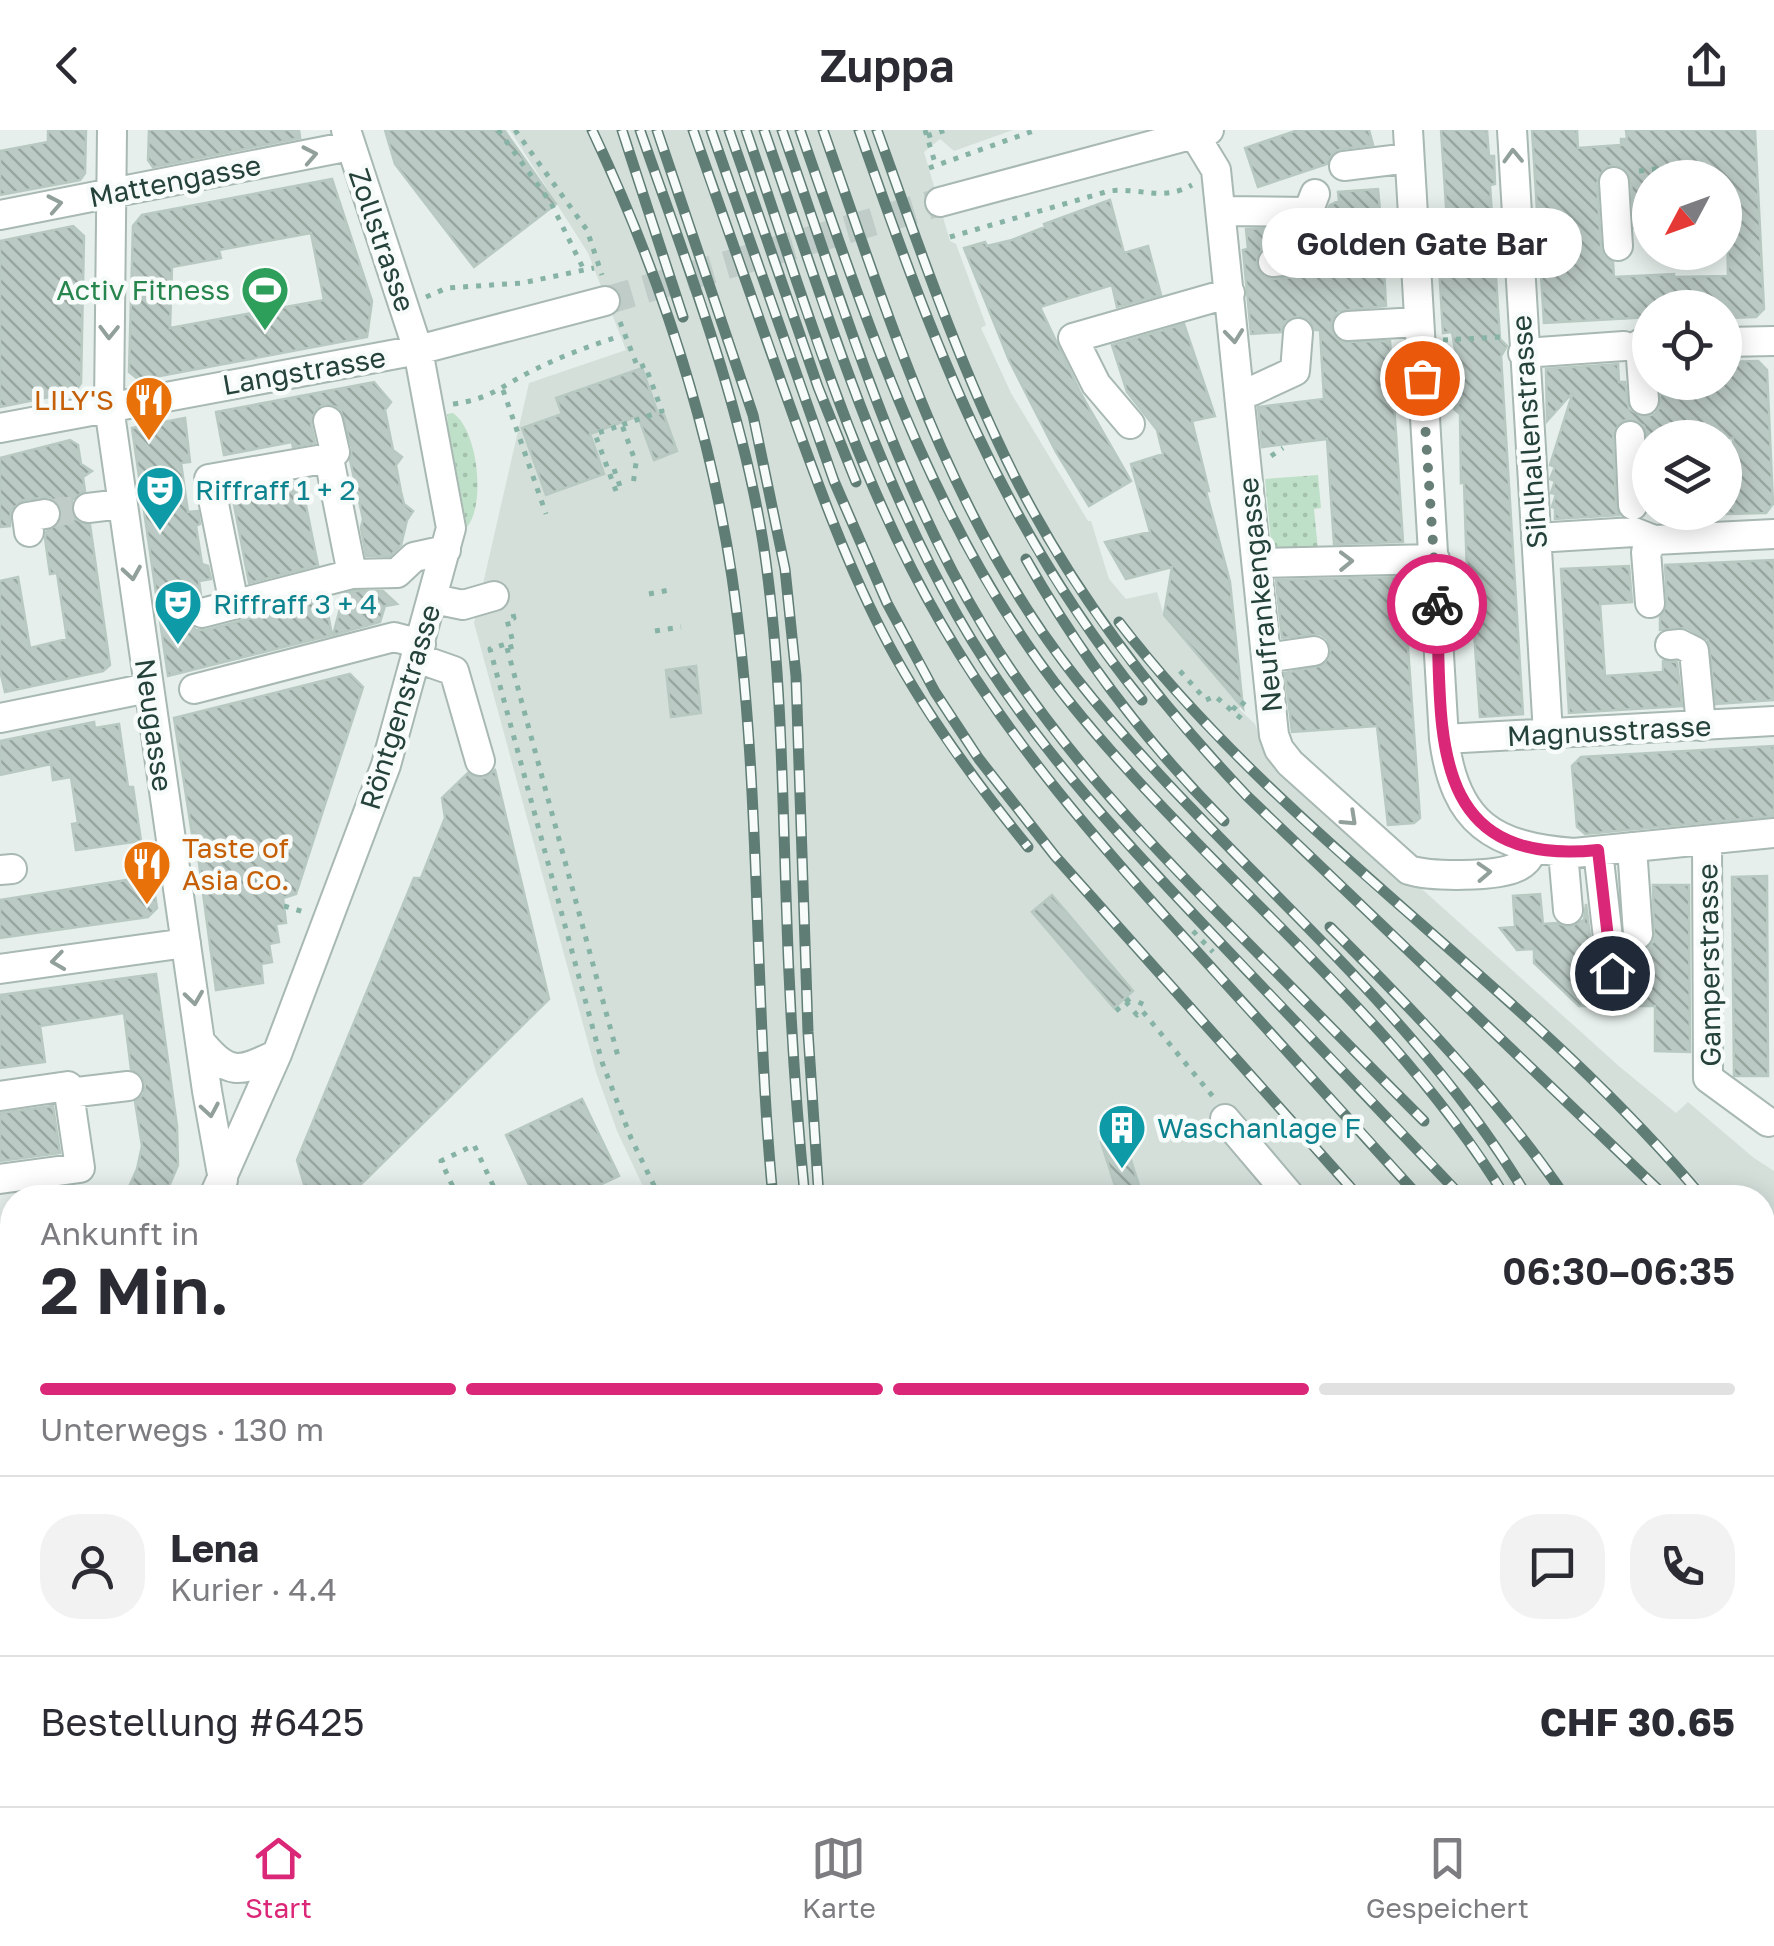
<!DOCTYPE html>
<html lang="de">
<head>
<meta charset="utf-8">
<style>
  body { margin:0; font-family:"Golos Text",sans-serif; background:#f2f2f3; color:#2b2b33; height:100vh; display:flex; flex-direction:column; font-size:38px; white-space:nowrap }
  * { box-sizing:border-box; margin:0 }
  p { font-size:32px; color:#7c7c81 }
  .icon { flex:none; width:55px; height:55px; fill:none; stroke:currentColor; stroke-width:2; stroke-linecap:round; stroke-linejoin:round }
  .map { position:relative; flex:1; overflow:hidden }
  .panel { position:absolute; left:0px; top:1055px; width:1775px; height:622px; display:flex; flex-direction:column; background:#fff; border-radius:40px 40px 0 0; box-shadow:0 5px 25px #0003 }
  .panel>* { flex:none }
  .needle { width:65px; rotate:229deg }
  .tools { position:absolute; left:1632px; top:30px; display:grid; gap:20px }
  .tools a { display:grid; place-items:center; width:110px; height:110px; border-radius:50%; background:#fff; box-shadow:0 5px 25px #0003; font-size:50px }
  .pin { position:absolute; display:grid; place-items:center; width:85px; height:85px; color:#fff; margin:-42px; border:5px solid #fff; border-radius:50%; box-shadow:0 2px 10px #0007 }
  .courier { position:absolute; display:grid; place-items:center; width:100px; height:100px; margin:-50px; border:8px solid #db2777; border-radius:50%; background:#fff; color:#222; box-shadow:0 2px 12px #0007 }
  .bubble { position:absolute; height:70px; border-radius:35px; background:#fff; box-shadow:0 5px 25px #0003; font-size:32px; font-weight:600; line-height:70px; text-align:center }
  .summary em { font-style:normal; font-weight:600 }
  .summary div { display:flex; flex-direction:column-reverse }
  .summary { display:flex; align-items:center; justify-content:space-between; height:170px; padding:0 40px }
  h1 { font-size:65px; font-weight:600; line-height:75px }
  .bar { display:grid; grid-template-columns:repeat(4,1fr); gap:15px 10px; align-content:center; height:120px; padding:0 40px }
  .bar i { height:12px; border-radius:8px; background:#e1e1e2 }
  .bar .active { background:#db2777 }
  .bar p { grid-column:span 4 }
  .line { display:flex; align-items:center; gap:25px; padding:0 40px; border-top:2px solid #e1e1e2 }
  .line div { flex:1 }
  .round { display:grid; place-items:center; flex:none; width:105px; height:105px; border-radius:40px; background:#f2f2f3 }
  header { display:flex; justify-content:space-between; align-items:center; height:130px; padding:0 40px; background:#fff; font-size:45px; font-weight:600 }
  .tab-bar { display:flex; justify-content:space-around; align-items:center; height:140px; border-top:2px solid #e1e1e2; background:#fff; font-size:28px; color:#7c7c81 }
  .tab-bar a { display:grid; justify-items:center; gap:5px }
  .tab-bar .active { color:#db2777 }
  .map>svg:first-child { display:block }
  .built { fill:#d4dfda }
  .grass { fill:url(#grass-dots) }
  .building { fill:url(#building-back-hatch); stroke:#b8c9c2; stroke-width:2.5; fill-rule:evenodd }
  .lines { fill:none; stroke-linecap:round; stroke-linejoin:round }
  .minor-tunnel { stroke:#bfccc8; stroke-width:28; stroke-dasharray:28 14; stroke-linecap:butt }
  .minor-casing { stroke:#a8b8b2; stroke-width:32 }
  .path { stroke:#86b3a5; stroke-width:5; stroke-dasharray:5 8; stroke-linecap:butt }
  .minor { stroke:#fff; stroke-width:28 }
  .rail-casing { stroke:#5f7d75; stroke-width:11 }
  .rail { stroke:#f7fbf9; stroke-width:8; stroke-dasharray:22; stroke-linecap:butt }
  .oneway { stroke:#92a09c }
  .done { stroke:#687f78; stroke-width:10; stroke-dasharray:0 18 }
  .route { stroke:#db2777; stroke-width:12 }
  .labels { text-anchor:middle; stroke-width:9; stroke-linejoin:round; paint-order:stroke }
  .street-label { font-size:28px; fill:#24423a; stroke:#f7fbf9 }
  .leisure-label { font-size:28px; fill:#27864d; stroke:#f7fbf9; text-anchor:end }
  .food-label { font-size:28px; fill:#c56008; stroke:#f7fbf9; text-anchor:end }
  .culture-label { font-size:28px; fill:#0d838f; stroke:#f7fbf9; text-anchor:start }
</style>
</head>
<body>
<header><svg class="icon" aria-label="back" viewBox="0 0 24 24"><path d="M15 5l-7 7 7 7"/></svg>Zuppa<svg class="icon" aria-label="share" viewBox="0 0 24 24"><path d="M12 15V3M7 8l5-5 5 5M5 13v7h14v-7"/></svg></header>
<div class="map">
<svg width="1774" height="1676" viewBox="0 0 1774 1676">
  <defs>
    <pattern id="grass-dots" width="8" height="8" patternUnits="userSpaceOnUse" patternTransform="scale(2.5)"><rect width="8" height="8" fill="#bfe0c8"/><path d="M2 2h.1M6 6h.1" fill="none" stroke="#a4c1ad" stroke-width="1.8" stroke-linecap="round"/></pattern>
    <pattern id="building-back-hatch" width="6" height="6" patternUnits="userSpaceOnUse" patternTransform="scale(2.5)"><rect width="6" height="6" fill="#bbcac4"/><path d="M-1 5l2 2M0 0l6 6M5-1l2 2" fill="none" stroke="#98a6a0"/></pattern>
  </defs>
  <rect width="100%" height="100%" fill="#e6efeb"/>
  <path class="built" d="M510,0h503l-59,21 -14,-12 -16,13 26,89 6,3 30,81 -5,3 30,65 77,128h3l18,58 17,20 31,-7 7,24 77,90 -2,3 16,15 12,31 146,126 207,186 56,46 12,-11 66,56 20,13v635h-1320l34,-11h1274v-597l-1114,-1 -31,-66 -21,-59 -122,-449 55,-240 97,-33 -38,-97z"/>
  <path class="grass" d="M453,283c25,17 33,91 14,114l-19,-101 -1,-12z
    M1318,345l3,33 -7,1 4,41 -46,1 -7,-72z"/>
  <path class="building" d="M48,0h38l-1,43 -5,7 -80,15v-44l48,-9z
    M149,0h150l1,8 -147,29 -5,-7z
    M385,0h119l52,74 -82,63 -79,-103z
    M1298,0h71l4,15 -32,4 -8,4 -6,11 -69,23 -13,-39z
    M1441,0h46l2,26h5l1,28 -5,1 10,154 7,7 -6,10 22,358 -43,3 -10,-143h-3l-3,-92 -3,1 -1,-69 -6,-5 5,-6 -3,-47 -4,-24 -9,1 -4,-67h11z
    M1532,0h45l1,18 43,-3v-6h6l-1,-9h129l9,179 -8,8 -31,1v-10h-75v9l-106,6zM1614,35l9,2 8,13 3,48 16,-1v-49h76l2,98 -54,1v-3l-60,3 -1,-15 -9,-6 -3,-9 -4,-64 7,-15z
    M332,49l40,122 -5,36 -228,43 -10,-8 4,-146 9,-11zM311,103l13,67 -154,28 2,-61 49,-9 -2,-8z
    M1378,59l4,44 -112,12 -8,4 -6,14 4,10 14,6 110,-11 2,38 -47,5 -7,8 -1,9 10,14 49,-1 13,201 -69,2 -7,-105 -65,8 -4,-40 66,-8 -4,-69h-5l-6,-11 -11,-3 -14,6 -3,10 -30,2 -8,-84 5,-1 -2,-20 71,-2 13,-22 9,-4 -1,-9z
    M1110,70l14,53 24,-7 13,49 -44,12 -5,-22 -72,22 40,85 51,89 -42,25 -33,-54 -47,-92 -45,-112 21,-6 2,4 25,-6 33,-13 -1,-3z
    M73,96l11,10 -3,147 -6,9 -75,15v-166z
    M1184,194l31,92 -23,5 17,70h-3l24,91 13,126 -79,-93 8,-48 -46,12 -21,-37 45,-10 -19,-68 32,-10 -6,-24 -30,-38 -15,-47z
    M1758,231l9,9 6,134 -7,9 -41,1v-34h11l-3,-42h-85l-4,-12 -14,-7 -10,3 -7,14 3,70 3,9 -64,4v-11l-3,-1 4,-13 -5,-1 4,-12 -5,-2 5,-12 -5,-2 23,-73 -26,29 -1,-52 72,-5 1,18h6l4,27 15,8 11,-3 5,-7v-25h65v-20z
    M642,238l16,46 5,-2 14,39 -23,9 -16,-44 -48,18 14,40 -58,21 -24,-67 40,-14 -6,-16z
    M374,252l17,20 -6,8 8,40 9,7 -6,8 5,27 3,12 9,7 -6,9 -6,25 -11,11h-24l-5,-28 2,-9 -13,-59 2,-12 -12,-40 -15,-4 -9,5 -5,15 4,19 -22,4 -1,-5 -68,13 -8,-43z
    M185,288l5,44 -9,1 7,49 10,-1 2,13 -4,2 6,38 6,2 3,13 -12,2 2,14 -11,5 -4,7 3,17 7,6h10l119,-31 7,36 -164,41 -36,-248z
    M70,310l8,5 3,19 11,7 -9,6 2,14 -13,9 -1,9 4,10 15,6 20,140 -7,6 -98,21 -5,-22v-89l18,-4 12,71 37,-9 -10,-66 -7,1 -5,-36 1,-6 15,-11 1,-11 -12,-13 -26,3 -13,10 -1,16 -10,1v-69z
    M301,351l17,84 -69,18 -17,-89z
    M1774,430v140l-58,4 -8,-64 -21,-12 -27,2v-12l7,-15 -2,-38z
    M1629,436l3,36 -32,2 5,72 58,-4v-11l14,1 5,44 -113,7 -8,-144z
    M1403,447l17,241 -6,5 -26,2 -11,-99 -85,6 -7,-59 39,-8 7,-16 -4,-10 -7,-5 -38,4 -6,-58z
    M354,461h29l14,13 -12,2 -5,16 -47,13 11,-41z
    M696,536l5,47 -30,4 -5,-47z
    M350,544l13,13 -67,207 -13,4 3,25 -10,1 3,18 -10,2 3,18 -11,2 2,19 -47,7 -21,-157 -3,1 -18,-116z
    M94,592l1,6 24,-4 9,63h5l8,54 -65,9 -4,-26 6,-1 -7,-46 -18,3 -2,-16 -51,11v-34z
    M1774,616v70l-189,18 -8,-7 -5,-61 9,-9z
    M495,640l54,229 -202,199h-39l-11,-38 117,-282h7l24,-60 -3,-20 26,-25 16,5z
    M152,746l5,32 -9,9 -148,21v-38z
    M1767,746l1,200h-34l-2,-199z
    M1653,755h36l1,167 -35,-1v-45h-76l-45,-43v-14l-17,1 -17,-22 15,-1 -2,-31 27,-2 3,30 14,-1 12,4 15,-7 2,-16 9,72 9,13 11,1 13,-11 -1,-32 13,4 14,-10z
    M1052,765l81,96 -19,17 -82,-96z
    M156,844l21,152 1,39 -14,33h-40l13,-29 5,-23 -7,-45 9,-7 1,-9 -4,-10 -10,-6 -7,-56 -84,13 5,36 -45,6v-73z
    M582,969l37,77 -47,22h-37l-29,-63z
    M53,976l7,47 -60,8v-48z
    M1123,1005l20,63h-24l-18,-56z"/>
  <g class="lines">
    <path class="minor-tunnel" d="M605,171l335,-99
      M45,384l43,-6
      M160,492l42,-9"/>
    <g class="minor-casing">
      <path id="minor" d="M112,0l-3,277 98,684 16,89
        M1408,0l36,609c11,84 49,108 130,114l200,-20
        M1512,0l36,604
        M1194,4l22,36 58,565 5,14 11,14 119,107c22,7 88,7 108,-3 9,-4 12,-10 17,-18
        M1344,36l65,-8
        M1614,52l4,64
        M940,72l269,-72
        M1221,81l87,1 7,-18
        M0,85l350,-69
        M1273,132l114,-12
        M1348,196l70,-4
        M1725,212l49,-1
        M1640,214l4,56
        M1523,223l101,-7
        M1239,259l13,2 43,-20 3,-38
        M328,291l7,31 -6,6 23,116
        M1130,294l-34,-40 -23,-46 157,-45
        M0,298l418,-78 187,-49
        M1630,306l3,69
        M88,378l33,-4
        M29,402l-2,-15 18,-3
        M1536,408l98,-6 20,8 120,-6
        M1257,433l178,-4
        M434,469l29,6 31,-9
        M1650,473l-4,-51 8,-12
        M234,474l-25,-125 120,-21
        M202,483l150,-39 45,-1 17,-16 32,-7
        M1670,515l10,-1 14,7 7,75
        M417,528l37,13 26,90
        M1266,528l48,-7
        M194,559l200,-52 27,7
        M0,588l148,-30
        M1444,609l330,-18
        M1707,710l1,238 60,44
        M1632,717l6,87
        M1598,721l14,122
        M1563,722l5,58
        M0,740l12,-1
        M0,839l186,-26
        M200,911c28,35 39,32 77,13
        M69,963l59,-7
        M0,966l68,-10 12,82 -80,11
        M1225,989l67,79
        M213,1068l64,-144 109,-289 65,-237 -33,-178 -72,-220
        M0,1223l12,-4
        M1762,1419l12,-2
        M0,1427l12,-17
        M0,1651l12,3
        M49,1665l43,11
        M318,1665l1,11
        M1564,1665l2,11
        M111,1676l71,-11"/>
    </g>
    <path class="path" d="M498,0l53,73 33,67
      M515,0l72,100 15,45
      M925,0l11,36
      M927,6l19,-6
      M929,38l107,-38
      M1639,41l25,-3
      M950,107l159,-46c31,-4 53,11 83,-6
      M426,167l21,-9 75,-5 72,-15
      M620,192l18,46 7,-3 17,46 -40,14
      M1443,210l59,-3
      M503,260l43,124
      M453,274c38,-5 48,-18 79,-33 29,-15 58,-25 88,-35
      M1271,326l12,-8
      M614,339l7,20
      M616,361l-21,-57 27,-9 14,38 -3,22
      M649,464l25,-5
      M513,484l1,4 -7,2 7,26 -7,2 -1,-4 -16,5 112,413 29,76 29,60
      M655,501l26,-4
      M507,518l112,412
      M1180,541l26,29 9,-4 17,15
      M1245,575l-5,-4 -8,10 15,12
      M284,776l20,6
      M1193,801l20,21
      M1142,871l-3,6 76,92
      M1126,872l8,-7
      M1116,881l10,-9 11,13 5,-4
      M431,1068l22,-11 -12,-26 33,-16 25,53
      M777,1676l1,-11"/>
    <use href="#minor" class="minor"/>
    <g class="rail-casing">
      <path id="rail" d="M592,0c67,142 117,292 140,447 30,205 21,414 41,621
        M622,0l61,187
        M640,0c47,135 100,270 123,412 18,117 19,236 23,354 3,101 9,201 19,302
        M657,0l96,285 32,154 11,107 12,356 11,166
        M693,0c29,84 59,167 88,251 32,90 64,182 109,266 39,72 87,137 138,200
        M711,0l123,351 53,122 48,89 44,67 76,97 305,342
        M729,0l89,257 38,95
        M746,0c57,166 106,340 195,493 69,119 158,221 250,322 76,85 153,168 229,253
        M764,0c57,164 107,334 193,485 68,120 161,220 255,319 84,88 168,176 251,264
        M782,0c59,168 109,343 201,496 68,113 158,209 250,302 64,65 127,129 191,193
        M800,0c70,200 134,402 268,570 138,173 322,307 438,498
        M823,0c67,190 126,388 253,548 143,181 333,319 452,520
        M859,0c74,212 139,392 283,570
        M877,0c42,117 82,235 138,347 60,119 141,223 232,319l420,402
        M1026,429c54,96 120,183 198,262
        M1119,492c167,218 409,365 584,576
        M1330,797c85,85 168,171 236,271
        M1762,1143l12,16
        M1762,1261l12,7
        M1762,1310l12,6
        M1762,1529l12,63
        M884,1665l3,11
        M917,1665l3,11
        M1619,1665l1,11
        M1674,1665v11
        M1689,1665l1,11"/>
    </g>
    <use href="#rail" class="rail"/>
  </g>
  <defs><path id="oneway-chevron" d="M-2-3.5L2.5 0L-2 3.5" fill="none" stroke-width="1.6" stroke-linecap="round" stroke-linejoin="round" transform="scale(2.5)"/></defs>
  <g class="oneway">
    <use href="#oneway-chevron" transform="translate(310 25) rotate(-11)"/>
    <use href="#oneway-chevron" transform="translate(1513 26) rotate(-92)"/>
    <use href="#oneway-chevron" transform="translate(55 74) rotate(-11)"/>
    <use href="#oneway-chevron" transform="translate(109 202) rotate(91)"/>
    <use href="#oneway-chevron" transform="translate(1234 206) rotate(84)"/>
    <use href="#oneway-chevron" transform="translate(1346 431) rotate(-1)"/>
    <use href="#oneway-chevron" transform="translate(132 443) rotate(81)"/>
    <use href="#oneway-chevron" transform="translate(1350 689) rotate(43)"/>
    <use href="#oneway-chevron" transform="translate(1484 742) rotate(-3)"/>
    <use href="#oneway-chevron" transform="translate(58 831) rotate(172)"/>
    <use href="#oneway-chevron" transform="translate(194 868) rotate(82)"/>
    <use href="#oneway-chevron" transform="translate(210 980) rotate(80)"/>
  </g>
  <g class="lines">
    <path class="done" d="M1422,248l15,226"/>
    <path class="route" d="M1437,474c5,124 -13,264 161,246l14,123"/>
  </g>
  <defs>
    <g id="stadium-pin" transform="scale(2.5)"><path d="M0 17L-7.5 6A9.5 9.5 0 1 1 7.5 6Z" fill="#2e9e5b" stroke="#f7fbf9"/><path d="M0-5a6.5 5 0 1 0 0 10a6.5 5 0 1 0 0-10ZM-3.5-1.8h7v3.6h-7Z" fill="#fff"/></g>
    <g id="restaurant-pin" transform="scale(2.5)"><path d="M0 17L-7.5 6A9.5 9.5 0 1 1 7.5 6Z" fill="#e8710a" stroke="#f7fbf9"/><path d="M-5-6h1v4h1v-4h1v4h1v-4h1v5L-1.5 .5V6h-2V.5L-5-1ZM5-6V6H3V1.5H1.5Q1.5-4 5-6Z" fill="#fff"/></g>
    <g id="theatre-pin" transform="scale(2.5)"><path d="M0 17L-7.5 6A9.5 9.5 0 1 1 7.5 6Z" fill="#0f9aa8" stroke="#f7fbf9"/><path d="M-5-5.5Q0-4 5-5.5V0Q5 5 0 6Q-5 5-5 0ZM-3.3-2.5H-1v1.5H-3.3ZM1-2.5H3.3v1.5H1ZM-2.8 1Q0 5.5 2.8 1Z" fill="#fff"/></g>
    <g id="building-pin" transform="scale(2.5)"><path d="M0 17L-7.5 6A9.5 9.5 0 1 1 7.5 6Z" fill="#0f9aa8" stroke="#f7fbf9"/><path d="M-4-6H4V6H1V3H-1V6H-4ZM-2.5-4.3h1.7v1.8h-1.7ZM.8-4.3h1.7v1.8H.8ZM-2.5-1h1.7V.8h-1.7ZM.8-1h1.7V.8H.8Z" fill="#fff"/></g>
  </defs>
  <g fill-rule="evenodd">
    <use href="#stadium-pin" x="265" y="160"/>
    <use href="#restaurant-pin" x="149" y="270"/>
    <use href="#theatre-pin" x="160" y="360"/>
    <use href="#theatre-pin" x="178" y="474"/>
    <use href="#restaurant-pin" x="147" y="734"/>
    <use href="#building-pin" x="1122" y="998"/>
  </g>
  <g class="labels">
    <g class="street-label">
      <text transform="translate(175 51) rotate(-11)" y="10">Mattengasse</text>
      <text transform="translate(382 110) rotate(71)" y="10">Zollstrasse</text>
      <text transform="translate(304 241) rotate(-10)" y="10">Langstrasse</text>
      <text transform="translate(1529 302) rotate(-94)" y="10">Sihlhallenstrasse</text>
      <text transform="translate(1260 465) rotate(-96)" y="10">Neufrankengasse</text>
      <text transform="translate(400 577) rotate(-73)" y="10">Röntgenstrasse</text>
      <text transform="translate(154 595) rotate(82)" y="10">Neugasse</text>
      <text transform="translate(1609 601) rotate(-3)" y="10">Magnusstrasse</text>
      <text transform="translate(1709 835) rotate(-91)" y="10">Gamperstrasse</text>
    </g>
    <g class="leisure-label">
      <text x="230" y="170">Activ Fitness</text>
    </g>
    <g class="food-label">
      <text x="114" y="280">LILY'S</text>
      <text x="182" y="728" text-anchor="start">Taste of<tspan x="182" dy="32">Asia Co.</tspan></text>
    </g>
    <g class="culture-label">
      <text x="195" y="370">Riffraff 1 + 2</text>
      <text x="213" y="484">Riffraff 3 + 4</text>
      <text x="1157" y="1008">Waschanlage F</text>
    </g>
  </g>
</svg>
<div class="tools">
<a><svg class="needle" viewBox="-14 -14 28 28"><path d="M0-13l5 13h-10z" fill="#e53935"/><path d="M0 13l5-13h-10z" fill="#7c7c81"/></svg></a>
<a><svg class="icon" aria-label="locate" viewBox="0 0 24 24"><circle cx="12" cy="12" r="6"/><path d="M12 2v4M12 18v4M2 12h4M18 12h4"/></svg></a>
<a><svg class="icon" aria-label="layers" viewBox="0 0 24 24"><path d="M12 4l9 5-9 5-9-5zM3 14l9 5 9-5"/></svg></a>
</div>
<div class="pin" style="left:1422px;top:248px;background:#ea580c"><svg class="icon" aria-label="bag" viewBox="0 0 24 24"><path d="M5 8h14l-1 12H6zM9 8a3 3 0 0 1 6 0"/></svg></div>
<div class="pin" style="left:1612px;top:843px;background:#1f2937"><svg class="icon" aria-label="home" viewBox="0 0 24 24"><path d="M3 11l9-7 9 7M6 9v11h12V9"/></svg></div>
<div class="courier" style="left:1437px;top:474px"><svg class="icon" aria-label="bike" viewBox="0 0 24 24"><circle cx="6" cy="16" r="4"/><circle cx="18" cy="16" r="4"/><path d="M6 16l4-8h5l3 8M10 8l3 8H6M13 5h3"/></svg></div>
<div class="bubble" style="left:1262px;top:78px;width:320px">Golden Gate Bar</div>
<section class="panel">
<div class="summary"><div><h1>2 Min.</h1><p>Ankunft in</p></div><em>06:30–06:35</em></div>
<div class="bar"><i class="active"></i><i class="active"></i><i class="active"></i><i></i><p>Unterwegs · 130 m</p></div>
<div class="line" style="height:180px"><a class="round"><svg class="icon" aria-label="person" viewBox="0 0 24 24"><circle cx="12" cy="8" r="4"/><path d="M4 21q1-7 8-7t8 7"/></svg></a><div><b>Lena</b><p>Kurier · 4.4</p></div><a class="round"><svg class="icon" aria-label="chat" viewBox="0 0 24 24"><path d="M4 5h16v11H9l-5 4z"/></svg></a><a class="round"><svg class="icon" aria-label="phone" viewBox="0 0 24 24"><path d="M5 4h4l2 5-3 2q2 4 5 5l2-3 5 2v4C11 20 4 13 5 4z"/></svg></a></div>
<div class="line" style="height:130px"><div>Bestellung #6425</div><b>CHF 30.65</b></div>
</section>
</div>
<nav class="tab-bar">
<a class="active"><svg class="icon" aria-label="home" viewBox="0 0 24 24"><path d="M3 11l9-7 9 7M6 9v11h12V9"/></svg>Start</a>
<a><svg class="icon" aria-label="map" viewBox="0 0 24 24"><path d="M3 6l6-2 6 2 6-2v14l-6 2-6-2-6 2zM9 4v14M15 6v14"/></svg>Karte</a>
<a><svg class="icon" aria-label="saved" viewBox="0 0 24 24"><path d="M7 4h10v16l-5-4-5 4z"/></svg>Gespeichert</a>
</nav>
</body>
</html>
